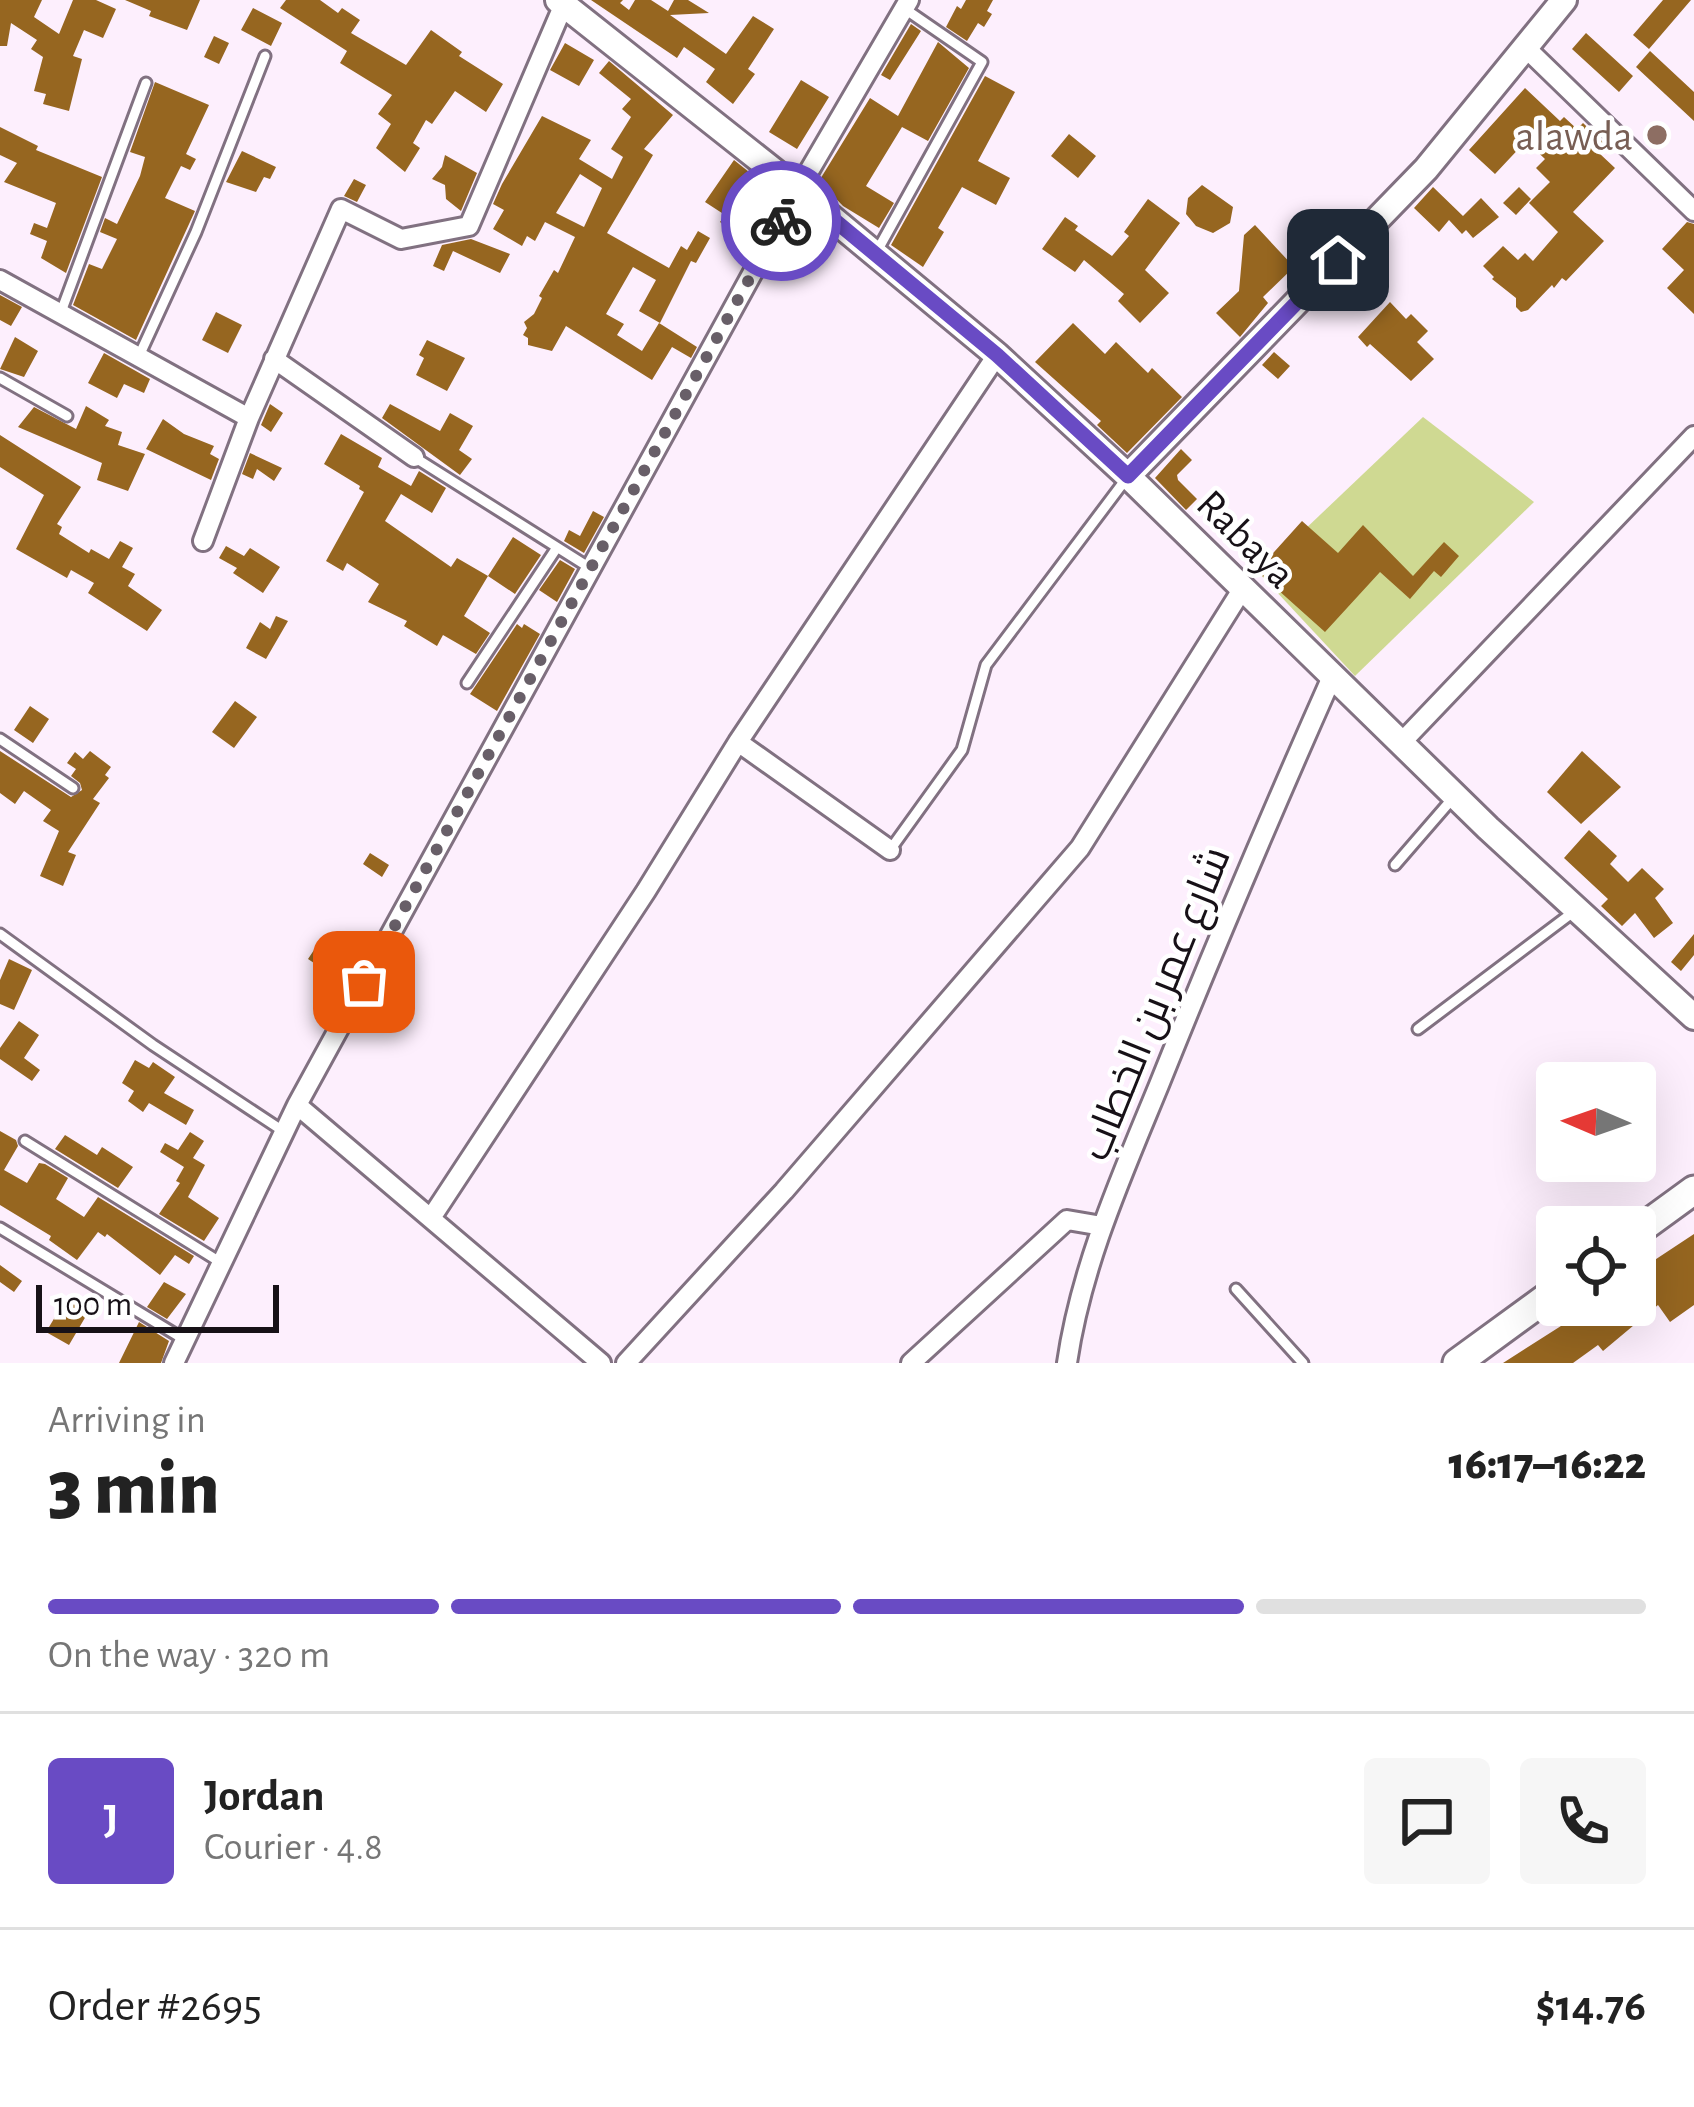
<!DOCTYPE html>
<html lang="en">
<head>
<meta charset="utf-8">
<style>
  body { margin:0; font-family:"Alegreya Sans",Cairo,sans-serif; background:#f6f6f6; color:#222; height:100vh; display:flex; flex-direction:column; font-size:45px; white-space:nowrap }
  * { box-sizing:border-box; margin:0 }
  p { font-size:39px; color:#767676 }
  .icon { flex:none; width:66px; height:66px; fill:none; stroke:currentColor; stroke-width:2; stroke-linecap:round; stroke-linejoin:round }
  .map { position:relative; height:1363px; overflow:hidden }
  .sheet { display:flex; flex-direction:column; background:#fff; flex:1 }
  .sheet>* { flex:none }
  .needle { width:78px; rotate:272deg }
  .fabs { position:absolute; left:1536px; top:1062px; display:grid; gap:24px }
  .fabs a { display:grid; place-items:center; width:120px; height:120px; border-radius:12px; background:#fff; box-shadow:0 12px 48px #0002; font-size:60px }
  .scale { position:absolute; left:36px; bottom:30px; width:243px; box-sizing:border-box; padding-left:12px; border:6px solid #171117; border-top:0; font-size:33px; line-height:42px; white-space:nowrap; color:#171117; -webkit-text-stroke:9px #fff; paint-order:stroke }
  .pin { position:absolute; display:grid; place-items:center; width:102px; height:102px; color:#fff; margin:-51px; border-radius:24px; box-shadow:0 6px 18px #0006 }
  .courier { position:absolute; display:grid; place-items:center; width:120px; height:120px; margin:-60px; border:9px solid #694bc4; border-radius:50%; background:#fff; color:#222; box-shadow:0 3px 15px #0007 }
  .head em { font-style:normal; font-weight:800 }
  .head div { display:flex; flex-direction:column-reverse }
  .head { display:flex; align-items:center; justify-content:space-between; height:204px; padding:0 48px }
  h1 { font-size:78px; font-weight:800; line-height:90px }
  .bar { display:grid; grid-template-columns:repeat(4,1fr); gap:18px 12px; align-content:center; height:144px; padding:0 48px }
  .bar i { height:15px; border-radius:9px; background:#e0e0e0 }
  .bar .on { background:#694bc4 }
  .bar p { grid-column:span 4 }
  .line { display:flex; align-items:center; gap:30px; padding:0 48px; border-top:3px solid #e0e0e0 }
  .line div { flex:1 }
  .round { display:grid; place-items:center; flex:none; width:126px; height:126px; border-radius:12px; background:#f6f6f6 }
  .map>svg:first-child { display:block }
  .green { fill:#cfd992 }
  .building { fill:#966620; fill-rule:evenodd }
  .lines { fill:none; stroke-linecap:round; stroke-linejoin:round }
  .service-casing { stroke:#817181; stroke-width:15 }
  .minor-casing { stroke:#817181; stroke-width:24 }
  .tertiary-casing { stroke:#817181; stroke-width:30 }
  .secondary-casing { stroke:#817181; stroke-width:33 }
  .service { stroke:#fff; stroke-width:9 }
  .minor { stroke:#fff; stroke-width:18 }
  .tertiary { stroke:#fff; stroke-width:24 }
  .secondary { stroke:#fff; stroke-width:27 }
  .done { stroke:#685f68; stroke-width:12; stroke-dasharray:0 21.6 }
  .route { stroke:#694bc4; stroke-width:15 }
  .education-dot { fill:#8d6e63; stroke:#fff; stroke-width:4.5 }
  .labels { text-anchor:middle; stroke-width:9; stroke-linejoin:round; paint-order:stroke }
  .education-label { font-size:42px; fill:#785e54; stroke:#fff; text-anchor:end }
  .street-label { font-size:42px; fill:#171117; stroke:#fff }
</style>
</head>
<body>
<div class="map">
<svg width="1694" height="1363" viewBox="0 0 1694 1363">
  <rect width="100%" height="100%" fill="#fdeffd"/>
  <path class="green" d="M1423,417l111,85 -179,174 -96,-103z"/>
  <path class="building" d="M0,0h42l-8,17 25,17 14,-34h23l20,9 -13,29 -19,-8 -11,26 9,3 -13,52 -26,-7 3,-10 -12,-3 9,-34 -12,-8 6,-9 -26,-17 -4,23h-7z
    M125,0h75l-13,30 -38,-14 2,-5z
    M286,0h34l18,13 4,-5 18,12 -9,13 55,32 25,-35 31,22 -3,4 44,28 -17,28 -31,-21 -23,33 -6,-4 -13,23 7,5 -15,24 -29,-24 15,-24 -13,-10 14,-19 -52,-32 7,-12 -67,-43z
    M591,0h32l-3,3 9,7 6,-10h16l17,11 6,-11h14l21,13 -39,2 56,39 27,-38 21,13 -26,40 7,5 -22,30 -27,-22 9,-13 -31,-22 -7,11z
    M966,0h27l-6,11 5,3 -8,13 -6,-4 -11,18 -21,-14 11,-21 4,3z
    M1663,0h28l-42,49 -16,-14z
    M253,8l29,15 -11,23 -30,-16z
    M911,24l10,7 -31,49 -9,-5z
    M1586,33l47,43 -14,16 -47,-43z
    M214,36l15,7 -10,21 -15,-7z
    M938,42l31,26 -41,73 -26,-14 -36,59 28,17 -15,25 -36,-22 -24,-25 51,-83 28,18z
    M565,43l29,17 -15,26 -29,-16z
    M1650,51l44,41v29l-58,-54z
    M609,61l64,54 -29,34 9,6 -46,78 62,35 12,-22 6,4 11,-19 12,7 -14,25 -5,-2 -31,62 -21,-12 17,-31 -23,-13 -27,47 18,10 -7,11 25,16 17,-28 38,24 -6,11 -19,-11 -20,33 -86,-54 -14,25 -24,-6v-7l-5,-3 4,-7 -3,-6 10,-8 8,-16 -3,-2 15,-26 4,3 17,-36 -30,-15 -10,19 -8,-5 -5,10 -29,-17 11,-19 -11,-6 9,-20 40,-68 49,24 -12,19 33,20 11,-22 -12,-8 20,-32 -9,-8 9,-10 -32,-26zM580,174l22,14 -18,39 -28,-14z
    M985,76l30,16 -37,69 32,17 -14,27 -34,-18 -24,41 6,4 -21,35 -32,-22z
    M801,80l28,17 -32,52 -28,-17z
    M155,82l54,23 -23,49 10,5 -6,11 -9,-4 -16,32 30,13 -59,129 -63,-35 16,-41 13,5 15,-30 -17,-7 5,-14 12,6 23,-48 5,-19 -15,-5z
    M1525,88l35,33 4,-4 13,12 6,-6 23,22 -7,8 16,15 -42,44 31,29 -38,40 -4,-3 -8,10 -2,-3 -24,25 -7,2 -5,-5v-9l-24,-19 2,-2 -11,-11 20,-20 15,14 7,-7 8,8 25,-29 -29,-29 21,-21 -14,-14 9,-9 -19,-18 -31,33 -26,-24z
    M0,127l38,19 -2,4 66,27 -36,96 -25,-15 6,-17 -17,-7 4,-11 13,5 9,-25 -52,-21 13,-19 -17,-8z
    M1069,134l27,22 -18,22 -27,-22z
    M242,151l34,16 -6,12 -6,-2 -8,15 -30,-10z
    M445,155l32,18 -16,38 -15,-12 -1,-14 -13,-6 10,-12z
    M734,160l45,36 -11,20 -14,-10 -19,26 -15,-10 5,-7 -20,-13z
    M354,179l12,6 -9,17 -13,-6z
    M1202,185l31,22 -3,16 -17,10 -17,-7 -10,-12 2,-16z
    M1433,187l30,29 18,-18 18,19 -26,21 -7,-8 -4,4 -13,-14 -10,12 -25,-24z
    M1519,187l12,12 -15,16 -13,-12z
    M1148,199l32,24 -35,47 24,23 -29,30 -22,-22 6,-7 -40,-34 -9,12 -33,-23 23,-32 13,9 -3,4 37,26 17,-20 -5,-4z
    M1687,222l7,2v90l-27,-26 17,-18 -22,-21z
    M1255,225l39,42 -31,30 5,6 -28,34 -24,-24 23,-22 5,-56z
    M471,239l39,15 -10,19 -47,-22 -9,20 -11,-5 9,-21z
    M1349,275l14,15 -13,13 -14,-14z
    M0,295l22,12 -11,19 -11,-6z
    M1390,302l16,17 5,-5 17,17 -11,11 17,17 -23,22 -41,-37 -3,3 -9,-10z
    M216,312l26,13 -14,28 -26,-13z
    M1073,323l32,31 11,-12 32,31 4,-5 30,29 -55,56 -30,-28 4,-4 -66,-59z
    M15,337l23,14 -14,26 -24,-8z
    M427,340l38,18 -18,33 -31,-16 8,-17 -5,-3z
    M1274,352l16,14 -12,13 -16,-14z
    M104,353l46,26 -6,14 -20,-9 -7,14 -29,-15z
    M270,404l13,9 -12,19 -10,-7z
    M390,404l50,27 10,-18 23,13 -14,24 13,9 -12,16 -78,-57z
    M86,406l23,14 -4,6 17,6 -4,13 27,9 -17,37 -31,-11 5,-17 -84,-36 16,-20 42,22z
    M163,419l21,15 30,12 -4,8 9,5 -8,21 -65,-31z
    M341,434l41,24 -4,9 33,19 8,-15 27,17 -14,25 -31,-19 -16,27 66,46 6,-9 31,18 -24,40 26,17 -14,21 -33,-19 -6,11 -33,-20 3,-5 -39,-19 11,-18 -32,-21 -4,8 -17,-10 38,-69 -5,-3 1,-3 -36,-22z
    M0,435l81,52 -24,37 5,3 -3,7 30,19 2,-4 18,10 11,-18 13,7 -11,19 13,7 -7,12 34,24 -15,21 -59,-38 6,-10 -23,-13 -4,8 -51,-29 28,-54 -44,-28z
    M1181,449l11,11 -15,15 1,5 19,19 -11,11 -31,-32z
    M250,453l32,15 -8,13 -17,-12 -4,10 -11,-5z
    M593,511l11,6 -20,36 -20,-12 5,-11 11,6z
    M1302,521l36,32 25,-28 50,51 31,-34 15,14 -18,21 -7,-6 -24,28 -30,-27 -55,60 -68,-61z
    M513,537l28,18 -26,39 -27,-18z
    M226,546l18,10 6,-8 30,19 -17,26 -30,-20 4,-5 -18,-10z
    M560,560l15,9 -18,33 -18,-12z
    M276,616l12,5 -22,38 -20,-11 14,-26 10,7z
    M517,624l5,4 2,-4 16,10 -43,77 -27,-17z
    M235,701l22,16 -23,31 -22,-16z
    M30,706l19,13 -16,24 -19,-13z
    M0,751l71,46 11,-7 -2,-7 -9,-7 5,-7 -9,-6 8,-11 8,7 7,-8 21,16 -6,8 4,3 -16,21 7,4 -32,49 8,3 -13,31 -23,-10 19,-45 -16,-10 8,-11 -27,-19 -9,13 -15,-11z
    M1582,751l39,36 -40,37 -34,-32z
    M1589,830l28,26 -7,8 18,18 14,-14 22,21 -9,9 18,25 -19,15 -19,-25 -13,13 -21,-20 7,-7 -44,-41z
    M370,853l19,12 -7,12 -19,-13z
    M1694,934v21l-13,16 -10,-9z
    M322,938l20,14 -13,21 -21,-14z
    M9,959l23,11 -18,40 -14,-6v-24z
    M19,1021l20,14 -15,23 16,12 -8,11 -32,-22v-11z
    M135,1060l14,8 4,-6 22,15 -11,16 30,17 -8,15 -37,-22 -6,9 -15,-11 6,-10 -12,-8z
    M0,1131l16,9 2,6 -14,24 23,13 12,-20 6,1 23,14 -12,21 28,18 14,-20 96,59 -5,8 -14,-9 -15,20 -53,-41 -2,3 -7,-5 -21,28 -28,-20 2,-4 -51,-31z
    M190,1132l14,9 -11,17 12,7 -17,32 31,21 -15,23 -45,-27 21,-31 -4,-2 8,-14 -24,-15 5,-9 13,7z
    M65,1135l32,20 5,-8 31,20 -15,21 -63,-39z
    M1694,1234v71l-24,17 -12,-17 -55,46 -5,-6 -25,18h-70l91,-58h41v-32z
    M0,1265l22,16 -8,11 -14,-10z
    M164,1282l22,12 -19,25 -20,-12z
    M71,1300l15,11v5l-17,29 -23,-13 12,-20 3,2z
    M139,1322l30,19 -8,22h-42z"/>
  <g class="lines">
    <g class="service-casing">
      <path id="service" d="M876,253l106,-191 -77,-53
        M61,312l85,-229
        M139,356l57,-124 69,-176
        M0,378l67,38
        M414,457l176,111
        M467,683l89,-134
        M0,739l73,49
        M890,850l72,-100 24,-85 140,-186
        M1395,865l58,-67
        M0,934l153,111 130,86
        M1418,1029l158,-119
        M25,1141l195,121
        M0,1228l185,112
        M1236,1289l67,74"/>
    </g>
    <g class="minor-casing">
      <path id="minor" d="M1527,49l167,162
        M0,280l249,138
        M274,359l140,98
        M203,541l46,-123 92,-209 60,30 68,-13 95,-222
        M738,742l152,108
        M1401,743l293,-307
        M297,1105l304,258
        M431,1218l215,-327 92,-149 259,-387
        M174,1363l123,-258 501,-915 111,-190
        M626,1363l158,-172 296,-343 163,-260
        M911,1363l156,-143 35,6
        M1067,1363c14,-97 55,-188 92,-278 55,-137 112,-271 172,-406"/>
    </g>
    <g class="tertiary-casing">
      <path id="tertiary" d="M558,0l240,190 199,165 131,121 360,352 206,189
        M1128,476l298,-307 138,-169"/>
    </g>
    <g class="secondary-casing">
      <path id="secondary" d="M1635,1233l59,-43
        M1457,1363l100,-73"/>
    </g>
    <use href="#service" class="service"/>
    <use href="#minor" class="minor"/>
    <use href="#tertiary" class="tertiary"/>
    <use href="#secondary" class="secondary"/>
  </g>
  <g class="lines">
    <path class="done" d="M364,982l417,-761"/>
    <path class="route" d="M781,221l17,-31 199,165 131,121 210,-216"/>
  </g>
  <circle class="education-dot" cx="1657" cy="135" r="12"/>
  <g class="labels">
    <g class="education-label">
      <text x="1633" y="150">alawda</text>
    </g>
    <g class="street-label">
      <text transform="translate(1247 538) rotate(45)" y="15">Rabaya</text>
      <text transform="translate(1154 1003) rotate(-68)" y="15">شارع عمر بن الخطاب</text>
    </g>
  </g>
</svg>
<div class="fabs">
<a><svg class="needle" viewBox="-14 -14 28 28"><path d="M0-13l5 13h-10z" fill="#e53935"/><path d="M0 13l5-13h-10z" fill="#767676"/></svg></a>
<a><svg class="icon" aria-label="locate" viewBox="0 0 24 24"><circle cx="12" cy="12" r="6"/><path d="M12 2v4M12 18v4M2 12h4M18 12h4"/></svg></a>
</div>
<div class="scale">100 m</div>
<div class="pin" style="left:364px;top:982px;background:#ea580c"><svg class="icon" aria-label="bag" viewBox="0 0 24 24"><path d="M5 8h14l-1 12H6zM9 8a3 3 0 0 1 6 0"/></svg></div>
<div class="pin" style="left:1338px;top:260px;background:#1f2937"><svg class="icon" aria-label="home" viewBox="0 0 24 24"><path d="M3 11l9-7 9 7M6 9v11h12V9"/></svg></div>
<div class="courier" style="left:781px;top:221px"><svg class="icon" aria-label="bike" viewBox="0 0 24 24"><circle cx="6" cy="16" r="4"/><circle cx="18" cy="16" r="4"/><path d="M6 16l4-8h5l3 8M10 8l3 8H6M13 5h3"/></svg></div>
</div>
<section class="sheet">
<div class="head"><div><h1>3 min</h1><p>Arriving in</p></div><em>16:17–16:22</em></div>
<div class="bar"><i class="on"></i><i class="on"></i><i class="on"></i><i></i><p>On the way · 320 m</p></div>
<div class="line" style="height:216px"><b class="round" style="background:#694bc4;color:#fff">J</b><div><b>Jordan</b><p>Courier · 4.8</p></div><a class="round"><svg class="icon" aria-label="chat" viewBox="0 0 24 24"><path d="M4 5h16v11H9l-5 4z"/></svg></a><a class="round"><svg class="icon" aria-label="phone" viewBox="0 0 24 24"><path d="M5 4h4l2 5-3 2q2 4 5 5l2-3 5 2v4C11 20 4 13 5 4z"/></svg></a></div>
<div class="line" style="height:156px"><div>Order #2695</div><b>$14.76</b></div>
</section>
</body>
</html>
